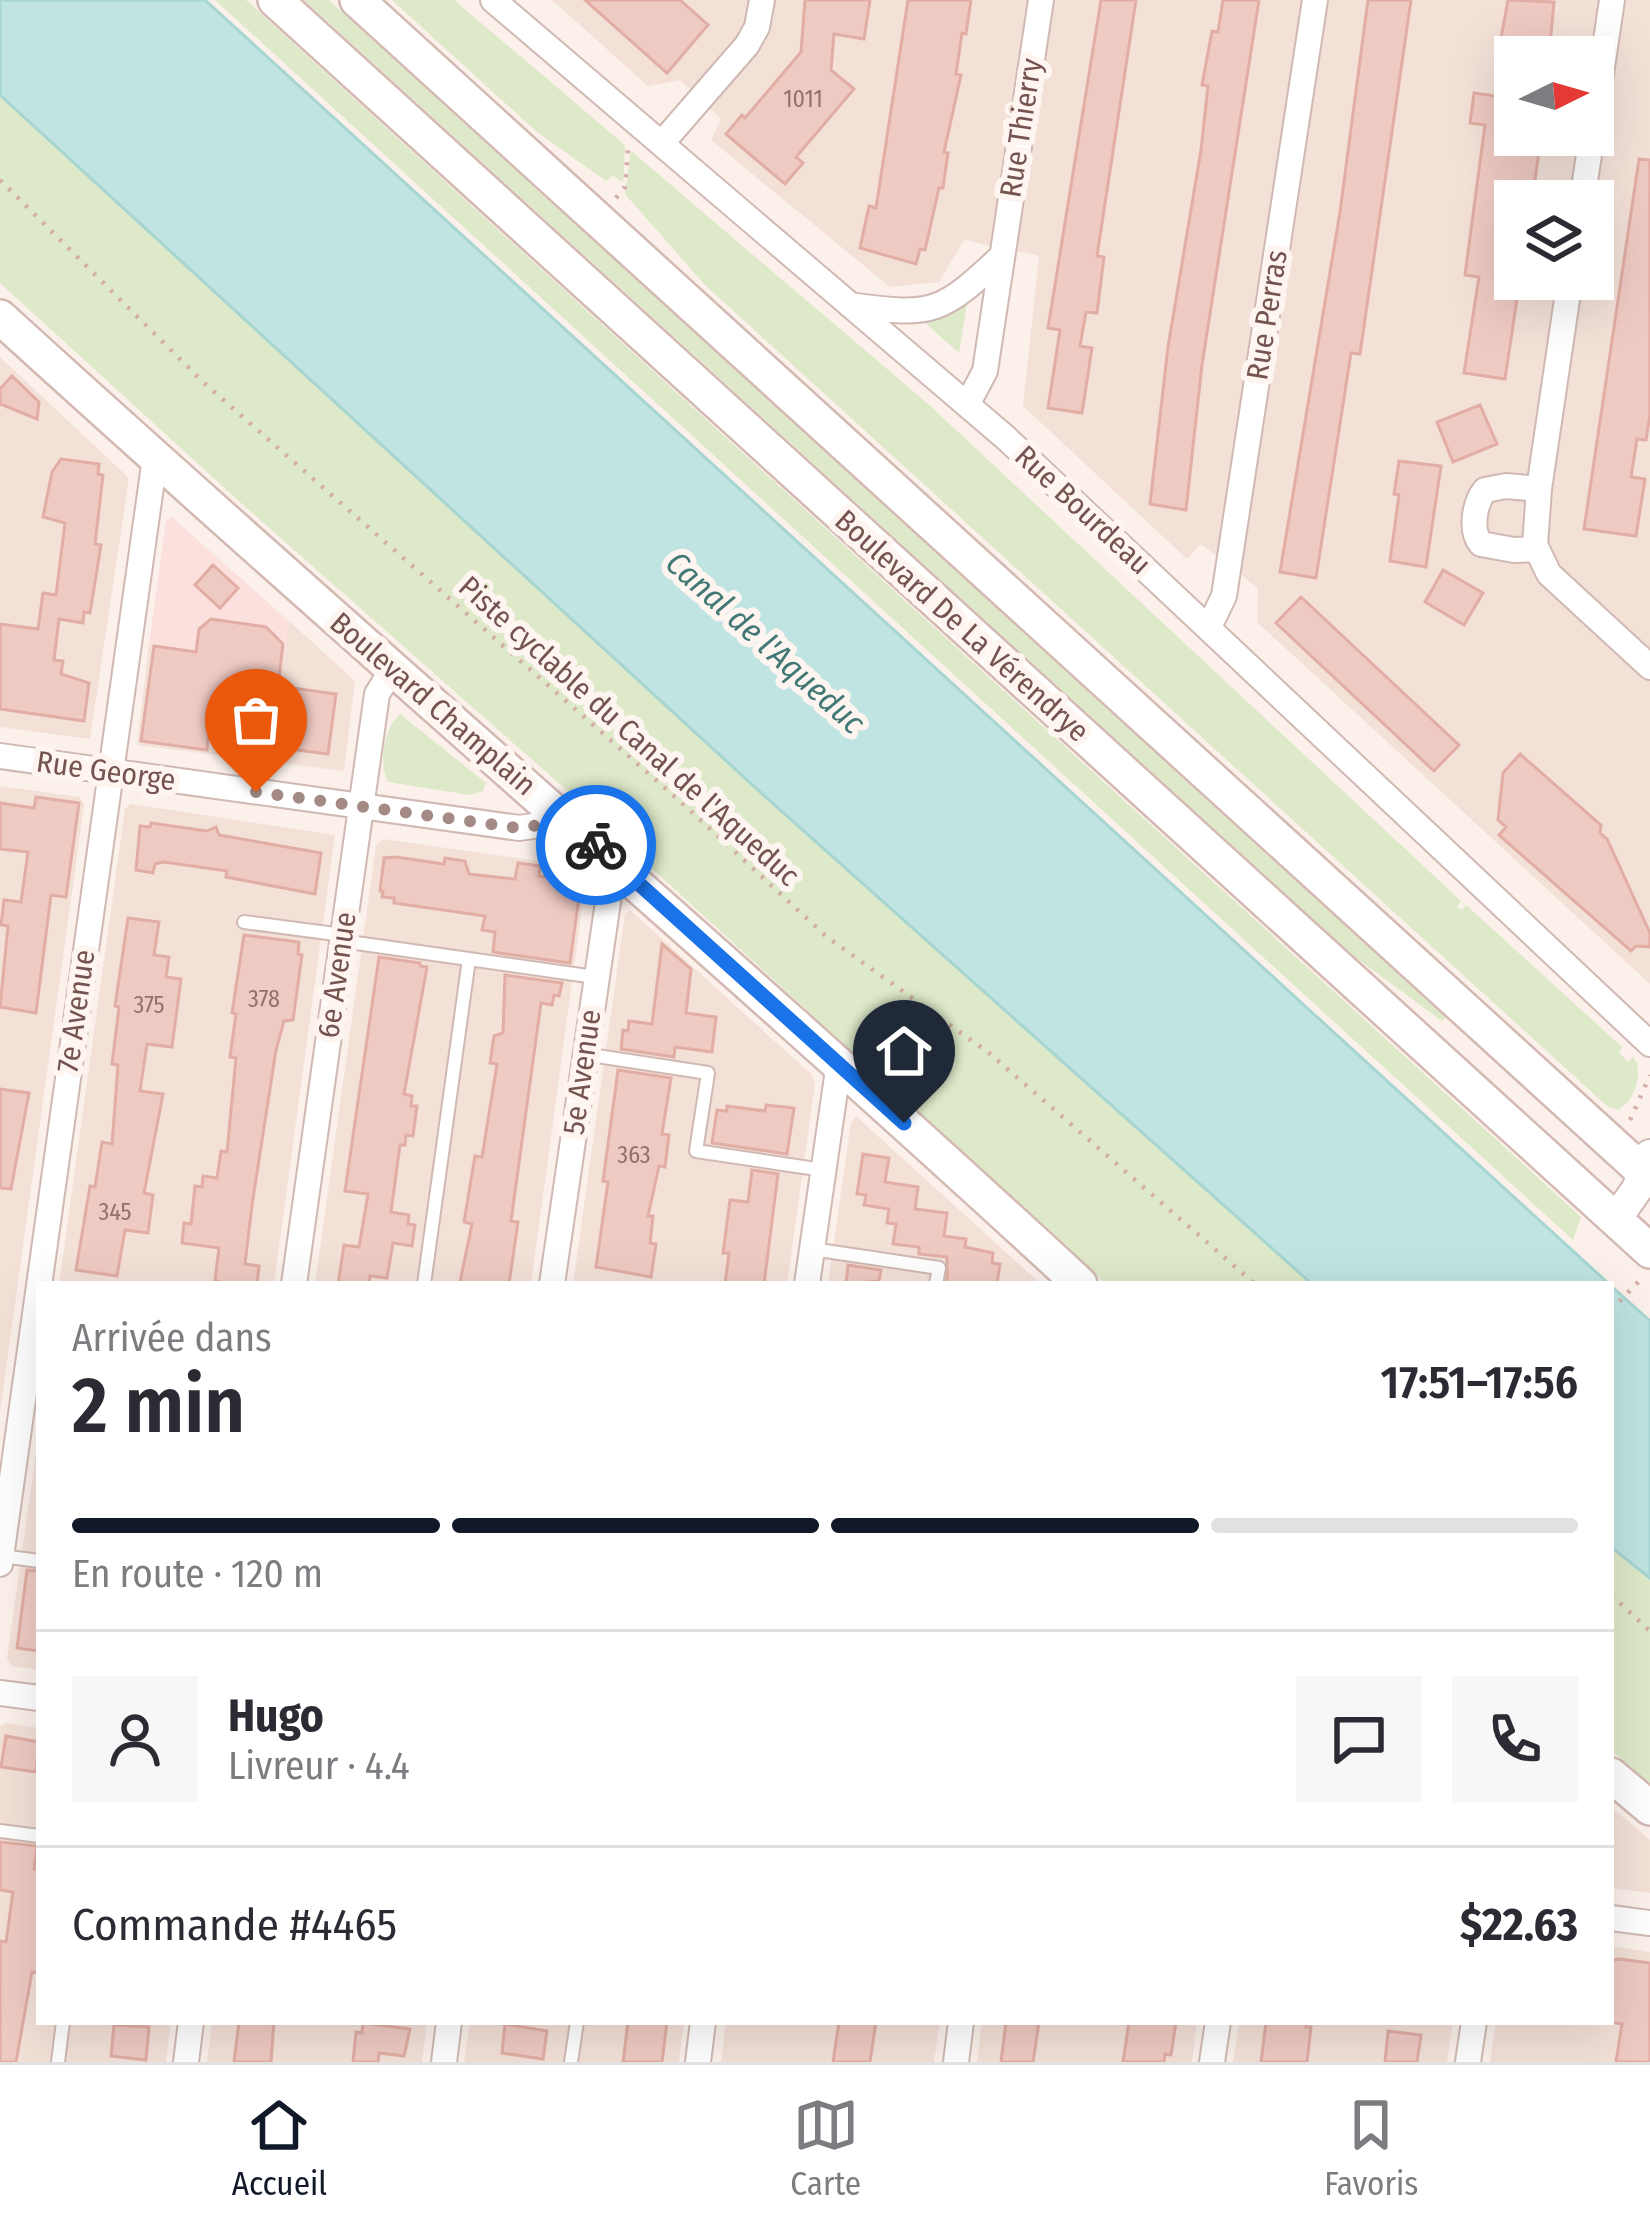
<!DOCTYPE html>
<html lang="fr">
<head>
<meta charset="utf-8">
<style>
  body { margin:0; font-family:"Fira Sans Condensed",sans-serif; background:#f7f7f7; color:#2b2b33; height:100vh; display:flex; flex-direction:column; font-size:45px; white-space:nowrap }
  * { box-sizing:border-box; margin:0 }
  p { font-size:39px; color:#7c7c81 }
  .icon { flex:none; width:66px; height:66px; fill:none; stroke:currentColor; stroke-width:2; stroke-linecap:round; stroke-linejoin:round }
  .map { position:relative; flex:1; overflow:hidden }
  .side { position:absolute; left:36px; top:1281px; width:1578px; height:744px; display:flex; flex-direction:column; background:#fff; border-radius:0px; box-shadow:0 12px 48px #0002 }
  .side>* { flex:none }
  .needle { width:78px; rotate:85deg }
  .tools { position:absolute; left:1494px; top:36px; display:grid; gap:24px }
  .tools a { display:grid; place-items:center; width:120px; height:120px; border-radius:0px; background:#fff; box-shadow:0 12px 48px #0002; font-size:60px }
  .pin { position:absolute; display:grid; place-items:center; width:102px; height:102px; color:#fff; margin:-123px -51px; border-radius:50% 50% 50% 0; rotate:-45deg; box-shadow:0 0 12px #0007 }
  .pin .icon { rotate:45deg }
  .courier { position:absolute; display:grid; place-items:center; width:120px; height:120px; margin:-60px; border:9px solid #1a73e8; border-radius:50%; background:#fff; color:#222; box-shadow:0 3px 15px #0007 }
  .summary em { font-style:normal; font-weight:600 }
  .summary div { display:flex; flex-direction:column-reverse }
  .summary { display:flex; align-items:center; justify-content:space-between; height:204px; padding:0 36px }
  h1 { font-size:78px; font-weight:600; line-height:90px }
  .bar { display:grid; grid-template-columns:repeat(4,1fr); gap:18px 12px; align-content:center; height:144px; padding:0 36px }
  .bar i { height:15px; border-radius:9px; background:#e1e1e2 }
  .bar .active { background:#111827 }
  .bar p { grid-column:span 4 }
  .line { display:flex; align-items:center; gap:30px; padding:0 36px; border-top:3px solid #e1e1e2 }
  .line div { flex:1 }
  .round { display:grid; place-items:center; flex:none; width:126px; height:126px; border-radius:0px; background:#f7f7f7 }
  .menu { display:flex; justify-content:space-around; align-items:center; height:168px; border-top:3px solid #e1e1e2; background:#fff; font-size:33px; color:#7c7c81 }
  .menu a { display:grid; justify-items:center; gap:6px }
  .menu .active { color:#111827 }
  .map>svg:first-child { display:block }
  .residential { fill:#f3e1d8; fill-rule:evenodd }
  .commercial { fill:#fbe0de }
  .green { fill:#dde9c8 }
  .water { fill:#bfe4e1; stroke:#a6d5d2; stroke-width:3 }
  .building { fill:#efcac3; stroke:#e1ada4; stroke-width:3 }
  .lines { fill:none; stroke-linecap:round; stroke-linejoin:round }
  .service-casing { stroke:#cfb9b2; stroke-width:16 }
  .minor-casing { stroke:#cfb9b2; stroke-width:28 }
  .tertiary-casing { stroke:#cfb9b2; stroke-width:34 }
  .secondary-casing { stroke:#d4b9b3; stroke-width:38 }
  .path { stroke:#d4ada6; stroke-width:4.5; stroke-dasharray:3 9; stroke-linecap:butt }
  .service { stroke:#fff; stroke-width:12 }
  .minor { stroke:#fff; stroke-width:24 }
  .tertiary { stroke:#fff; stroke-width:30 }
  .secondary { stroke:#fff; stroke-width:33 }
  .done { stroke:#a48a85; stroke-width:12; stroke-dasharray:0 21.6 }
  .route { stroke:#1a73e8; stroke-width:15 }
  .labels { text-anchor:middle; stroke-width:12; stroke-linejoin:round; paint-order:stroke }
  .number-label { font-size:24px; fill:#94716b }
  .street-label { font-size:30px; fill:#75534e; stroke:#fef5f0 }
  .water-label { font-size:33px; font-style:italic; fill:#427875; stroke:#fef5f0 }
</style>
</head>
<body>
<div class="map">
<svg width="1650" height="2062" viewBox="0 0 1650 2062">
  <rect width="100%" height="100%" fill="#fbf0ea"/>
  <path class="residential" d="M552,0h1098v984l-393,-362 1,-34 -57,-44 -14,15 -164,-153 16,-150 -75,-16 -25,42 -49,5 -179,-147 10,-21 -41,-39 -32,6zM1515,57h78v78h-78zM1515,201h78v78h-78z
    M0,357l129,121 -39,261 -90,-12z
    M289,621l66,60 -11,90 -207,-26 12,-101 133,20z
    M0,786l80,11 4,8 -84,607z
    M131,804l204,31 -61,449h-215l66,-475z
    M383,839l198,28 6,4 -56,413h-216l61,-438z
    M630,910l182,165 3,9 -28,200h-214l52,-370z
    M856,1117l2,1 183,166h-213l23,-162z
    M39,1431v239l-28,-4 -4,-8z
    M7,1723l32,5v294h132l-5,40h-166v-336z
    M1611,1807l39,33v53l-39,-5z
    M1611,1946l39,6v110h-160l6,-40h115z
    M212,2022h215l-5,40h-215z
    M470,2022h214l-5,40h-215z
    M726,2022h214l-6,40h-213z
    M982,2022h215l-5,40h-215z
    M1239,2022h214l-6,40h-214z"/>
  <path class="commercial" d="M172,517l117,104 -6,43 -134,-20 17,-123z"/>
  <path class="green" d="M215,0h31l1335,1217 -8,23z
    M304,0h25l1117,1018 -4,3 -87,-64z
    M392,0h62l171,145 -2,38 -10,-8 -7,6 -69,-49z
    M0,95l715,655 597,534h-206l-544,-498 -320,-282 -242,-221z
    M631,151l296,252 534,498 -4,6 5,3 4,-5 156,142 -3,5 9,10 5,-5c12,14 1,45 -15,53l-11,-4 -902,-821 -80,-91z
    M967,303l-8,50 -37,-33 21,-4z
    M400,714l86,69 -3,8 -13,4 -82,-13c-10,-19 -4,-54 12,-68z
    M1611,1546l39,32v206l-39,-34z"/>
  <path class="water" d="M0,0h205l1404,1284h-297l-553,-493 -759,-696z
    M1611,1286l39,35v257l-39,-31z"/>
  <path class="building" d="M585,0h95l28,25 -41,48z
    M805,0h65l-6,39 -30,-5 -3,36 23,19 -58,68 7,6 -18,21 -59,-50 16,-19 3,3 56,-66z
    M908,0h63l-5,34 -4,-1 -6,41 5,1 -17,77 4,1 -5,35h-4l-14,62 -5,-1 -4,15 -56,-16 9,-42 7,2z
    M1101,0h35l-39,256 7,1 -7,56 -11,-1 -6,34 12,2 -10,65 -34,-5 12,-78 -12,-2z
    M1223,0h36l-57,365 -16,145 -36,-6 18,-157 33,-197 7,-64 -6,-1 10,-54 6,1z
    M1368,0h43l-51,354 -9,-1 -35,225 -36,-6 60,-360z
    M1508,0l46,2 -5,55h-47l2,-19h-3z
    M1474,93l41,6v48l24,4 -6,43 -18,-3v88h5l-15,100 -41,-6 15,-96 -14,-2 20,-150 -15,-2z
    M1639,159l11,1v254l-4,26 -9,-1 -6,38 14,2 -9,57 -52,-7z
    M12,376l27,26 -2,17 -37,-15v-15z
    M1480,405l17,39 -44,18 -16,-40z
    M61,459l38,5 -1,10 5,1 -8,69 6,1 -11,68 -6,-1 -1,11 -24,-4 -5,41 9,1 -2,13 28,9 -5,38 -84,-12v-85l38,5 5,-36 13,2 9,-72 -22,-6 9,-45z
    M1399,461l42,5 -15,101 -36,-6 9,-66 -5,-1z
    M213,565l25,23 -18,20 -25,-23z
    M1443,570l40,23 -19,32 -39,-23z
    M1301,597l158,148 -25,26 -158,-148z
    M211,619l55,8 17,17 -5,42 58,8 -8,60 -120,-16 -1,12 -66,-9 13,-95 42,6 3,-23z
    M1520,754l81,71 -1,8 7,6 43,94v14l-14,-1 -5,5 -132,-116 7,-8 -8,-7 5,-47z
    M36,797l43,6 -13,94 -15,-2 -15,118 -36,-6 8,-81 -7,-1 3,-25 17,2 7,-50 -28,-3v-46l34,5z
    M151,823l56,8 9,-4 3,8 102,18 -6,41 -89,-17 1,-6 -63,-9 -9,2 -2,9 -17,-3 4,-44 10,1z
    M396,857l48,7 1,-6 20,3 4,13 46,5 3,-16 22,3 -1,10 42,6 -11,81 -77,-11 2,-20 -13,-2 3,-14 -91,-13v-5l-12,-1 1,-6h-3l4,-33z
    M128,918l31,4 -5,33 15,2 -3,20 15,2 -9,68 -25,-3 -7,47 23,3 -19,99 9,2 -5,38 -23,-3 -8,46 -41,-6 14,-84 5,1 7,-45 10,2 6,-79 -6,-1 7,-57 -4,-1z
    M244,935l55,7 -1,12 4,1 -9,65 -9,1 -8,29 -24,155 -7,59 14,2 -2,18h-32l-10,-4 4,-32 -37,-5 2,-20 7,1 4,-38 7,1 1,-11 14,2 4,-27 6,1 9,-94 -6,-1 6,-43 -4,-1z
    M662,944l29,25 -5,44 30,4 -4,35 -37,-5 -1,10 -53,-8 2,-19 5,1 1,-10 23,3z
    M379,957l41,6v3l7,1 -23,127 8,2 -1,10h6l-4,30 -7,-1 -1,10h-5l-9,67 18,3 -1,9 7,1 -3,21 -19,-3 -6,35 -17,-2 -1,8h-31l6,-39 15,2 9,-53 -23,-3z
    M505,975l57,8 -3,13 -5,-1 -2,10 -11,-2 -30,218 7,1 -9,62h-37l-12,-2 12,-58 -8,-2 11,-66 7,1 15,-93 -7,-1 4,-27 9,-3z
    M618,1070l53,8 -9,56 7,1 -4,32 -6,-1 -11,50h5l-3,27 6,1 -5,33 -55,-10 12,-85 -5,-1z
    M0,1089l29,4 -18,96 -11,-1z
    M766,1105l28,3 -7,46 -75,-11 5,-33 10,1v-5l38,5z
    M863,1154l26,4 -4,24 33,5 -3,22 32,4 -3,23 22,3 -1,8 28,6 -1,10 8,1 -3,20h-50v-27l-28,-3v-7l-26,-3 3,-20 -9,-1 2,-14 -25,-4 2,-10 -9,-1z
    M752,1170l26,4 -14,110h-39l4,-31h-6l7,-53 18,2z
    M848,1265l33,5 -2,11 -33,3z
    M27,1570l12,1v80l-22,-3z
    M6,1736l33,6 -3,30 -35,-5z
    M0,1842l37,4 -3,23 5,1v103l-7,-1 -16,90h-16v-121l6,1 7,-50 -13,-2z
    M1620,1959l30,4v99h-34l6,-38 -11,-2v-62z
    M239,2022h35l-3,40h-37z
    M628,2022h39l-5,40h-39z
    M839,2022h37l-6,40h-37z
    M1006,2022h33l-6,40h-32z
    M1129,2022h47l-5,33 -6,-1 -1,8h-41z
    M1266,2022h41l-1,5h5l-4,35h-46z
    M363,2023l47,6 -6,27 -25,-3 -1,9h-25l3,-30 6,1z
    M505,2024l42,7 -4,28 -41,-6z
    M114,2025l35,2 -3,33 -35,-4z
    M1388,2031l33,4 -4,27h-32z"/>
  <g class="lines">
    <g class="service-casing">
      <path id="service" d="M244,922l99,13
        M342,941l253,36
        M584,1054l124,19 -12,78 127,19
        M812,1249l127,19 -3,16
        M424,1284l45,-325
        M2,1556l37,5
        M0,1831l39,5
        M58,2062l5,-40
        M571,2062l6,-40"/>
    </g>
    <g class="minor-casing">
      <path id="minor" d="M493,0l513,438 644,606
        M1593,128l19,-128
        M662,143l85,-98 10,-18 5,-27
        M1582,201l10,-66
        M1570,279l-31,210 -4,56 14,29 101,93
        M850,305c84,12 91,8 152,-49
        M967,405l18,-34 56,-371
        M1536,549l-22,1 -33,-6c-11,-13 -7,-40 4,-54l21,-4 33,3
        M1209,627l15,-31 91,-596
        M0,756l519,72 50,-7
        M294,1284l83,-590 15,-24
        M552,1284l62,-423
        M807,1284l32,-221
        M0,1564l155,-1106
        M0,1693l39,5
        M1611,1918l39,5
        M186,2062l5,-40
        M444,2062l5,-40
        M698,2062l5,-40
        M956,2062l5,-40
        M1212,2062l6,-40
        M1468,2062l6,-40"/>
    </g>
    <g class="tertiary-casing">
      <path id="tertiary" d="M1616,1219l21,-30 13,-34"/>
    </g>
    <g class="secondary-casing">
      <path id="secondary" d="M275,0l1375,1251
        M357,0l1293,1178
        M0,317c357,326 725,639 1080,967
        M1611,1775l39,33"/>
    </g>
    <path class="path" d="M0,180l203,202 479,421 145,134 162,116 266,231
      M616,198l9,-11 3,-39
      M1630,1120l20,-45
      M1611,1310l33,-34
      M1611,1595l39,36"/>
    <use href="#service" class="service"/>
    <use href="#minor" class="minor"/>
    <use href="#tertiary" class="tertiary"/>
    <use href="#secondary" class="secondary"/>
  </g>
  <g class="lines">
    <path class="done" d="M256,792l263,36 50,-7 27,24"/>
    <path class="route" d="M596,845l308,278"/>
  </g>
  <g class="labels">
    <g class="number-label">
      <text x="803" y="107">1011</text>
      <text x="264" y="1007">378</text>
      <text x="149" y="1013">375</text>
      <text x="634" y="1163">363</text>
      <text x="115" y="1220">345</text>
    </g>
    <g class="street-label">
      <text transform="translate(1021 128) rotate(-81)" y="10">Rue Thierry</text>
      <text transform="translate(1267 315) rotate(-81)" y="10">Rue Perras</text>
      <text transform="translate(1083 510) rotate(43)" y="10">Rue Bourdeau</text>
      <text transform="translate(962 626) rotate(42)" y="10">Boulevard De La Vérendrye</text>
      <text transform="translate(433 704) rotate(41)" y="10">Boulevard Champlain</text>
      <text transform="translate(629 731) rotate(42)" y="10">Piste cyclable du Canal de l'Aqueduc</text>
      <text transform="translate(106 771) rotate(8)" y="10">Rue George</text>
      <text transform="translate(337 975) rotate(-82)" y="10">6e Avenue</text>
      <text transform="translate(76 1011) rotate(-82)" y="10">7e Avenue</text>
      <text transform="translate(582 1072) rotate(-82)" y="10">5e Avenue</text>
    </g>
    <g class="water-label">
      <text transform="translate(766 642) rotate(42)" y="12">Canal de l'Aqueduc</text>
    </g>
  </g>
</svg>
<div class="tools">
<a><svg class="needle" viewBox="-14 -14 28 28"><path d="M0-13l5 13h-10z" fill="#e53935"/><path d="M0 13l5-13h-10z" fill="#7c7c81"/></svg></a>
<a><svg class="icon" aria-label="layers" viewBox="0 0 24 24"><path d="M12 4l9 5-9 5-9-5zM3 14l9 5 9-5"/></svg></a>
</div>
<div class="pin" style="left:256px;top:792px;background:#ea580c"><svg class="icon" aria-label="bag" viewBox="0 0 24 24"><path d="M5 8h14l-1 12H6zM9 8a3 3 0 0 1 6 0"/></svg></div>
<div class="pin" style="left:904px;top:1123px;background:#1f2937"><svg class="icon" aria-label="home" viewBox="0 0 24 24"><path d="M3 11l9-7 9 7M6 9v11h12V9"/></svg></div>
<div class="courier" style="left:596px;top:845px"><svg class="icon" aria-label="bike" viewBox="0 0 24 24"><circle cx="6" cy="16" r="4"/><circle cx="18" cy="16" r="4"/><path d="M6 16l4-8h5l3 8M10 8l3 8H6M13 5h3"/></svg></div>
<section class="side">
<div class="summary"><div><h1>2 min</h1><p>Arrivée dans</p></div><em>17:51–17:56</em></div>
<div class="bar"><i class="active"></i><i class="active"></i><i class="active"></i><i></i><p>En route · 120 m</p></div>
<div class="line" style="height:216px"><a class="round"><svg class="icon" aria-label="person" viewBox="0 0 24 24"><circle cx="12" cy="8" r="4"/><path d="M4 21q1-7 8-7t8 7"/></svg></a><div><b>Hugo</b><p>Livreur · 4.4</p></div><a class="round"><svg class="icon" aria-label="chat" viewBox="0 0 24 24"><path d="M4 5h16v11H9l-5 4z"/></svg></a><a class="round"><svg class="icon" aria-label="phone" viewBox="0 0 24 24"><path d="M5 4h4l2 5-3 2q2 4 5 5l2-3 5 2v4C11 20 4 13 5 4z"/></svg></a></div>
<div class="line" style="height:156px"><div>Commande #4465</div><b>$22.63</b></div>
</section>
</div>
<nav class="menu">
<a class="active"><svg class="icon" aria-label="home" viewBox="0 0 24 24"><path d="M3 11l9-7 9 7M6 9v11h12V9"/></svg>Accueil</a>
<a><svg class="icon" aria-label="map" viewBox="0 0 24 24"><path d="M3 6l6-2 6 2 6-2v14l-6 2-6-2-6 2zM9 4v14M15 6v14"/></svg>Carte</a>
<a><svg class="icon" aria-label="saved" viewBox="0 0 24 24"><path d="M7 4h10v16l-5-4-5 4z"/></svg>Favoris</a>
</nav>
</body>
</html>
